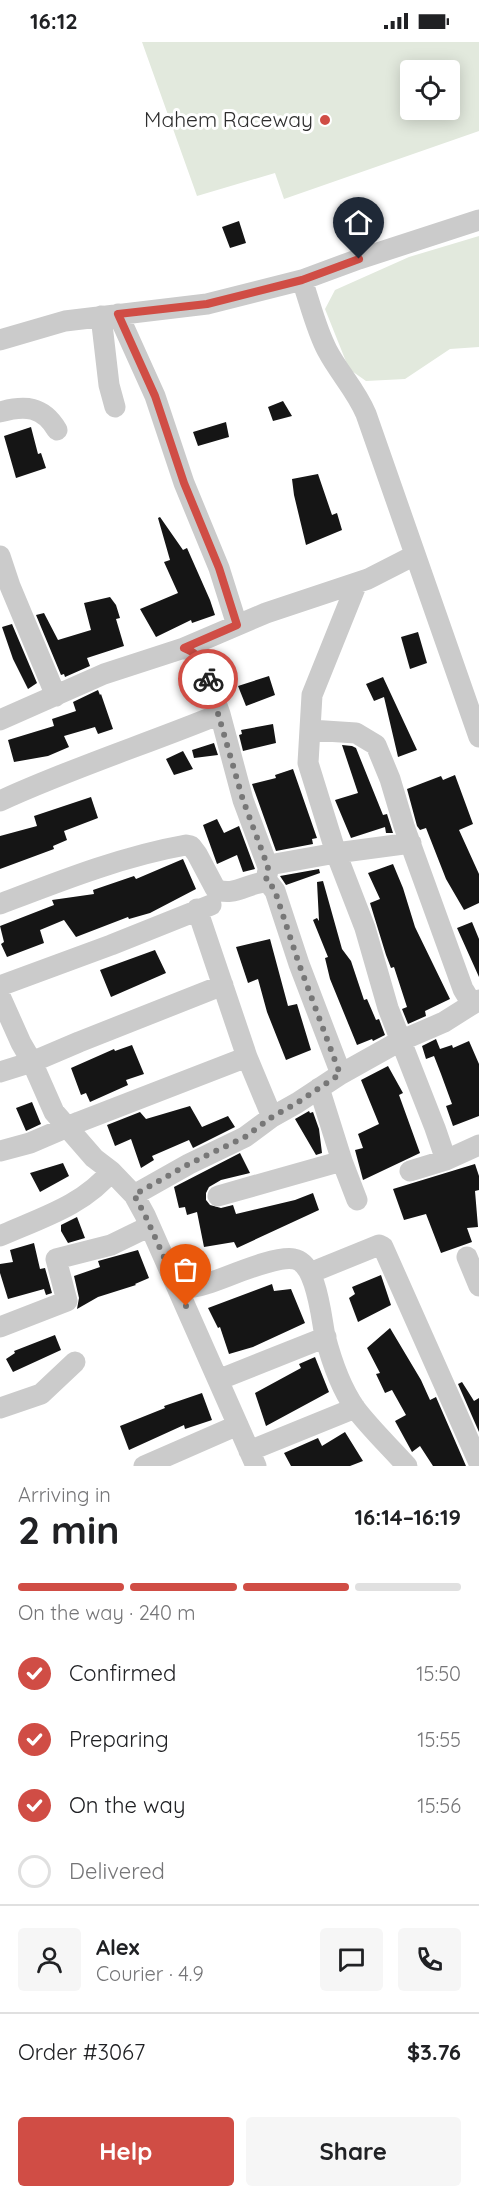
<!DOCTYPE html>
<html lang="en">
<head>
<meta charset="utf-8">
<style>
  body { margin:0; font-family:Quicksand,sans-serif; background:#f6f6f6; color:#202124; height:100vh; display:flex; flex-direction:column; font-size:22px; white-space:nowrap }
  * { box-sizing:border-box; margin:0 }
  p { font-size:20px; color:#757577 }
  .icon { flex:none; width:33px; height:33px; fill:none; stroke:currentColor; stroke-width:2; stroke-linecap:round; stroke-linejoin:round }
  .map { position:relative; height:1424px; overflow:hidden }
  .side { display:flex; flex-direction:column; background:#fff; flex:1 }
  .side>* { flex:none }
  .fabs { position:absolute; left:400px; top:18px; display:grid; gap:12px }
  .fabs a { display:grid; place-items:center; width:60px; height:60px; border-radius:6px; background:#fff; box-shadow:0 3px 15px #0003; font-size:30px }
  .pin { position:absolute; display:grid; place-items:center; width:51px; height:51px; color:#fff; margin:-62px -26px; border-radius:50% 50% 50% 0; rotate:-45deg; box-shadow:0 0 6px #0007 }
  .pin .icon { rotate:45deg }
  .courier { position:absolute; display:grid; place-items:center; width:60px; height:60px; margin:-30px; border:4px solid #d04d45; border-radius:50%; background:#fff; color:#222; box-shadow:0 2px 8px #0007 }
  .head em { font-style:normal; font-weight:700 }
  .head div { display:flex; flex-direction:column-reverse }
  .head { display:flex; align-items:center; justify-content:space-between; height:102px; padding:0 18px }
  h1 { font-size:39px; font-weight:700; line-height:45px }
  .bar { display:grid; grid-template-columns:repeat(4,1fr); gap:9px 6px; align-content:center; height:72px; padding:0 18px }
  .bar i { height:8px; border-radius:4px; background:#e0e0e0 }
  .bar .active { background:#d04d45 }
  .bar p { grid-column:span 4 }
  .line { display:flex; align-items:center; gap:15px; padding:0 18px; border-top:2px solid #e0e0e0 }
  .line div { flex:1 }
  .round { display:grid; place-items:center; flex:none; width:63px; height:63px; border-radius:6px; background:#f6f6f6 }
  ol { padding:0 18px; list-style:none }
  li { display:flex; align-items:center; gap:18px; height:66px }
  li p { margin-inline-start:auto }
  li .icon { padding:6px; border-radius:50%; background:#d04d45; color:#fff; stroke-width:4 }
  li:last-child { color:#757577 }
  li i { width:33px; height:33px; border:3px solid #e0e0e0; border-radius:50% }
  .action { display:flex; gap:12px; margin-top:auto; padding:12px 18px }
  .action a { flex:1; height:69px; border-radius:6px; background:#d04d45; color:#fff; font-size:24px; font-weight:700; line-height:69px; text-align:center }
  .action a+a { background:#f6f6f6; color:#202124 }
  .status { display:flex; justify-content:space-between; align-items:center; height:42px; padding:0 30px; background:#fff; direction:ltr }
  .status svg { height:16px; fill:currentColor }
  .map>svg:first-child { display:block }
  .green { fill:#e2e9dd; fill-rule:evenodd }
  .building { fill:#151515 }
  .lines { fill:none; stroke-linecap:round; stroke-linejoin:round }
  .minor { stroke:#cbcbcb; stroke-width:21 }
  .done { stroke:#777; stroke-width:6; stroke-dasharray:0 10.8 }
  .route { stroke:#d04d45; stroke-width:8 }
  .poi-dot { fill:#d04d45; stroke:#fff; stroke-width:2 }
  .labels { text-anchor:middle; stroke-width:6; stroke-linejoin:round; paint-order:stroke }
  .poi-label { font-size:21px; fill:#2e2e2e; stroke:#fff; text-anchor:end }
</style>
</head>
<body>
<div class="status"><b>16:12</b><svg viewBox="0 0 49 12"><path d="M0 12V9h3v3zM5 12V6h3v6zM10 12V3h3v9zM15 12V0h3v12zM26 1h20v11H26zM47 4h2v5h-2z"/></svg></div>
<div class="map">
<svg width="479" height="1424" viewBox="0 0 479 1424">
  <rect width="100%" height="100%" fill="#fff"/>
  <path class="green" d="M142,0h337v89l-195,68 -9,-26 -78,23zM450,28v40h-39v-40z
    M479,194v111l-29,2 -45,30 -39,2 -17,-12 -24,-60 10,-19 74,-33z"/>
  <path class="building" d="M239,179l7,22 -16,5 -8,-21z
    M283,359l9,15 -19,5 -5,-14z
    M226,380l3,15 -31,9 -5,-14z
    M31,385l7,27 3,-1 5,15 -30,10 -12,-42z
    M318,432l14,41 5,-2 5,17 -36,15 -12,-50 -2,-16z
    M160,475l23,33 4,-2 23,52 5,15 -23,8 -1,-3 -35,17 -16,-28 38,-16 -14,-31 6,-2 -12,-42z
    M110,555l6,8 4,13 -4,1 8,27 -37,12 3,8 -25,11 -1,-3 -3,1 -25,-60 8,-2 14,27 33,-10 -7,-27z
    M12,582l25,59 -9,6 -15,-30 -11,-32z
    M418,590l9,31 -17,6 -9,-32z
    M269,634l6,19 -29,11 -8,-20z
    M383,635l34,73 -19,7 -14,-60 -10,4 -8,-17z
    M98,648l2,5 1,-1 12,35 -15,5 -3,-7 -31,9 5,11 -21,9 -34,6 -6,-22 46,-14 -2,-7 24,-8 -3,-9z
    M273,682l3,19 -33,8 -4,-16 3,-1 -1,-4z
    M214,701l4,12 -24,3 -2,-8z
    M342,703l10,1 4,2 27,67 4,-1 6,19h-7l-1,-6 -34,11 -16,-38 23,-7z
    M183,709l10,18 -19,6 -8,-16z
    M293,727l24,69 -5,1 1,5 -37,7 -24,-67 24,-6 -1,-3z
    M455,733l18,49 -14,6 20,44v29l-15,7 -18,-31 -20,-51 -6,2 -3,-4 -10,-37 34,-13 2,4z
    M91,755l7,21 -34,13 3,9 -14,6 1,3 -54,20v-33l37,-10 -3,-10z
    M217,777l7,14 15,-7 16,43 -12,3 -6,-17 -20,9 -14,-39z
    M183,817l13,30 -46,24 -21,6 -1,-2 -52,20 -12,-17 -24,10 4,13 -37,14 -6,-13 3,-2 -4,-16 54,-21 -2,-5 42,-6 -1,-4 41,-14 2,3z
    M393,822l10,24 12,39 35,72 -25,12 1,5 -18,8 -6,-15 5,-2 -13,-40 -3,1 -5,-13 -16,-52 10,-4 -12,-26z
    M319,827l1,4 -34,12 -6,-9z
    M323,839l19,68 9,12 13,39 3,-1 9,21 3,-1 6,16 -12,6 -1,-2 -15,6 -27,-66 -5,-21 3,-1 -15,-37 4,-2 2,3 -2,-39z
    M472,880l7,17v38l-22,-49z
    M270,897l18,67 9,-2 14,46 -25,10 -19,-48 -9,-33 -10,4 -12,-36z
    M155,908l11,23 -55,24 -11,-27z
    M436,997l4,10 12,-4 1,3 16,-7 10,23v52l-26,10 -7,-20 6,-2 -11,-30 -7,-18 -8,3 -4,-13z
    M132,1003l12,29 -18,6 2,5 -38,17 -4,-9 -5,2 -10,-27 43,-19 1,2z
    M388,1024l15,27 -4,2 21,58 -57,27 -8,-30 8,-2 -5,-14 21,-10 -18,-44z
    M32,1060l9,22 -15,7 -10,-23z
    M190,1064l12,21 26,-11 7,11 -42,21 -4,-8 -37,16 2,4 -13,8 -10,-29 -16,7 -8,-21 33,-13 6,7z
    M309,1069l1,2 3,-1 6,17 3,24 -6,2 -21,-36z
    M240,1111l10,20 -29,7 -12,7 -3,6v7l4,5 11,3 12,-3 3,9 59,-14 18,-7 6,17 -82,38 -3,-6 -30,5 -7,-35 -10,3 -2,-8 -6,1 -5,-21z
    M63,1121l6,13 -29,16 -10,-19z
    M475,1122l4,12v14l-4,1 3,36 -11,1 5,14 -31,11 -15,-39 -22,6 -11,-31z
    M77,1175l8,21 -17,5 -7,-12v-6z
    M34,1201l6,26 5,-1 7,25 -6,2 -2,-6 -36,10 -8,-26v-9l13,-2 -3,-12z
    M138,1208l11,28 -14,6 1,1 -38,12 -21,12 2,-11 -5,-22 26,-9 -2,-6z
    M381,1233l10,30 -33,17 -9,-24 6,-4 -3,-7z
    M272,1242l2,7 17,-2 14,34 -52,24 -24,7 -9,-27 -2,1 -10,-20z
    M390,1286l31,52 9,20 6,-3 30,69h-33l-13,-20 -8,6 -17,-31 11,-6 -14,-25 -7,3 -9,-19 4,-1 -13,-25z
    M55,1293l6,15 -48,22 -7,-13 9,-6 -1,-2z
    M315,1315l14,35 -63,34 -11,-33 46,-25 -2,-4z
    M462,1340l12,19 5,-3v34l-21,-48z
    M202,1351l10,27 -27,9 -1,-4 -55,25 -9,-24 45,-18 -1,-2z
    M345,1390l18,29 -13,5h-59l-7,-13 34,-15 4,8z"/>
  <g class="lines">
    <path class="minor" d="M302,238c8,23 14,49 25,70 12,23 29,40 39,64l113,323
      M118,272l37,82 29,87 35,85 18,57
      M101,274l8,69 6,22
      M0,298l65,-19 142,-17 95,-24 57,-21 120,-39
      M0,370c25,-7 43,-6 57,18
      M0,514l10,30 46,110
      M357,541l-45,112 -4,68 28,90 29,75 23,80 47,120 11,32
      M184,606l10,4 6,6 20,56 23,86 25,67
      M0,678l104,-46 80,-26 82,-35 102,-34 47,-24
      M310,688l46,3 20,12 14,34 14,47 59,163 9,15
      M0,759c71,-33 147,-57 220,-87
      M266,838l3,-15 67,-12 75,-10
      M0,862c60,-23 123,-48 186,-59l5,1 6,8 18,34c17,11 35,-7 53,-6l7,9 24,73 42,110
      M0,944l111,-41 100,-40
      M0,954l21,47 11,19 22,50 40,46 17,13 23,24 11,20 111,251
      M247,1015l25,60
      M0,1030l32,-10 47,-20 144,-57
      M0,1109l30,-8 49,-21 168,-65 -50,-148
      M342,1119l15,39
      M410,1129l36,-11 33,-15
      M134,1153l55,-31 56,-27 27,-20 25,-14 44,-29 59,-33 44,-19 35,-22
      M218,1154l124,-35 -23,-73
      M0,1194c38,-17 85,-31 111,-65
      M467,1215l12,29
      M310,1231l69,-28 4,2 96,216
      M179,1246c9,0 18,-1 27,-4 20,-6 69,-29 88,-25 23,4 27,58 31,77 6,23 16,52 30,72 15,20 35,39 52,58
      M0,1285l67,-26 -11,-42 55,-14 39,-19
      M218,1338l108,-43
      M0,1366l41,-14 34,-32
      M249,1409l106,-43
      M144,1424l94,-41"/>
  </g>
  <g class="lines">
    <path class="done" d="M186,1264l-41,-91 -11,-20 55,-31 56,-27 27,-20 25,-14 43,-29 -41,-110 -24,-73 -4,-6 -5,-4 2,-14 -25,-67 -35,-121"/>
    <path class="route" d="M208,637c-6,-16 -6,-24 -24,-31l53,-23 -18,-57 -35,-85 -29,-87 -37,-82 89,-10 95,-24 57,-21"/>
  </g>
  <circle class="poi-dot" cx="325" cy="78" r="6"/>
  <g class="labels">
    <g class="poi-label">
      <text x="313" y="85">Mahem Raceway</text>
    </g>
  </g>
</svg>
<div class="fabs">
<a><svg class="icon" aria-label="locate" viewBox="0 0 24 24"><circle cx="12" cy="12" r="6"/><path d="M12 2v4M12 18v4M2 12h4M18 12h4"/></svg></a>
</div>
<div class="pin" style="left:186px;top:1264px;background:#ea580c"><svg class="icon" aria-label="bag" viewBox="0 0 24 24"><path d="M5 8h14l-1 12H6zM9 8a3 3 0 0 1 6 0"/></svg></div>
<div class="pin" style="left:359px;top:217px;background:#1f2937"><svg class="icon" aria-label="home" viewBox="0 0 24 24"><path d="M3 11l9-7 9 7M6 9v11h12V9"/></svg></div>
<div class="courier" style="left:208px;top:637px"><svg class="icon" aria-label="bike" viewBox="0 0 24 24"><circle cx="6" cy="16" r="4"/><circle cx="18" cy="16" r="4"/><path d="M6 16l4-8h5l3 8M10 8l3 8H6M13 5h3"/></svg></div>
</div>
<section class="side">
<div class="head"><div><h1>2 min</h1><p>Arriving in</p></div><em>16:14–16:19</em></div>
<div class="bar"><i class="active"></i><i class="active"></i><i class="active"></i><i></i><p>On the way · 240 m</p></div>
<ol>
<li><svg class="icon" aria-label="check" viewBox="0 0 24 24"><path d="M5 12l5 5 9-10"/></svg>Confirmed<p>15:50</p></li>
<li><svg class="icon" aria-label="check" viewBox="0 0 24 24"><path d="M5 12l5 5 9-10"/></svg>Preparing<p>15:55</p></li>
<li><svg class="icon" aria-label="check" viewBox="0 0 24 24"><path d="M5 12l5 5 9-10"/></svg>On the way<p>15:56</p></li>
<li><i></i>Delivered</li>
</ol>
<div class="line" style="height:108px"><a class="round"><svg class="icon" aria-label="person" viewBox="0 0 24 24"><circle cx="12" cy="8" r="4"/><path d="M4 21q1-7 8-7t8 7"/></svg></a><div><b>Alex</b><p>Courier · 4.9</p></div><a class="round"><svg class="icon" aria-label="chat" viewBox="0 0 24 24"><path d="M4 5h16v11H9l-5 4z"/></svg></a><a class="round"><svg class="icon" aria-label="phone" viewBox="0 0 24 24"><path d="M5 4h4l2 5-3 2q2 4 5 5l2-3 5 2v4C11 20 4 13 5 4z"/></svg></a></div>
<div class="line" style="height:78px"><div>Order #3067</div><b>$3.76</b></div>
<div class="action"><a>Help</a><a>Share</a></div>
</section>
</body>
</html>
